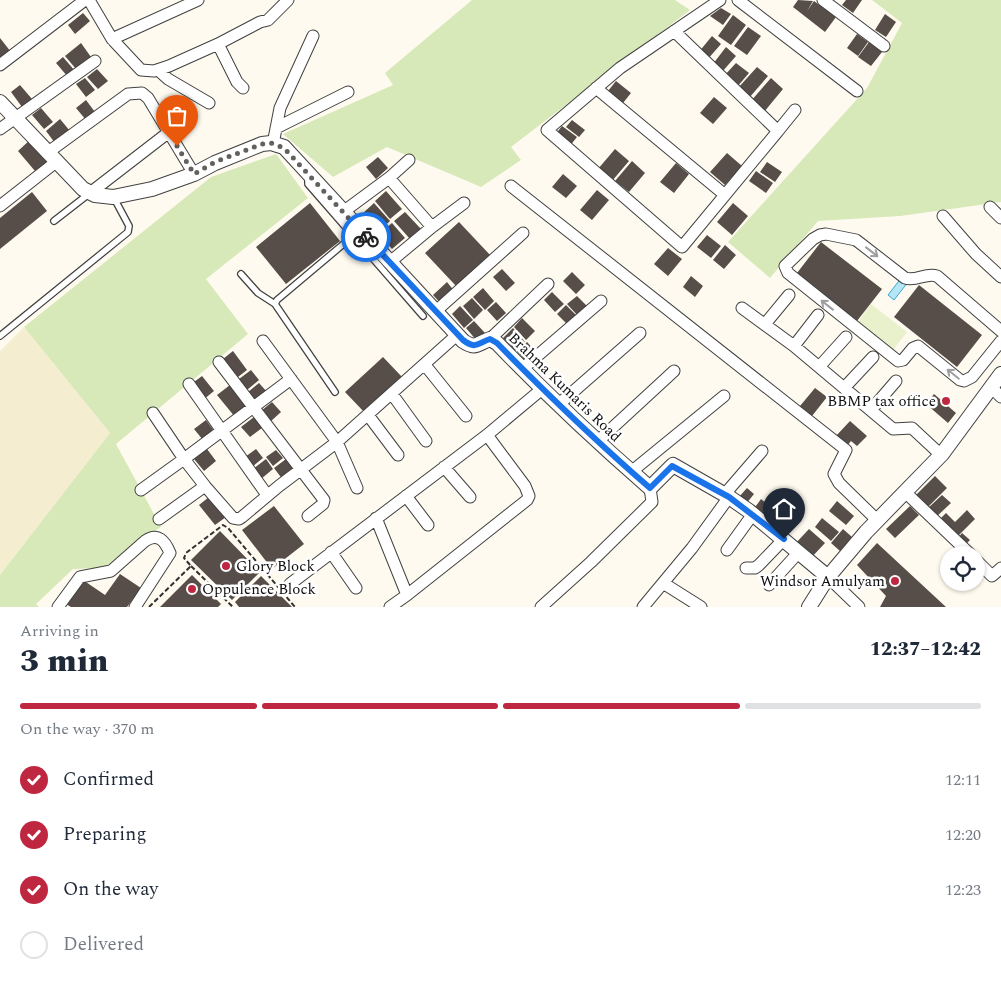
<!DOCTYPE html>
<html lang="en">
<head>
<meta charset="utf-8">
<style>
  body { margin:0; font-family:Spectral,serif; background:#f2f2f3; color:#1f2937; height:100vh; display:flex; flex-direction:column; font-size:19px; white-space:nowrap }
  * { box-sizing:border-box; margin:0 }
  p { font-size:16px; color:#747a83 }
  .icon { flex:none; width:28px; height:28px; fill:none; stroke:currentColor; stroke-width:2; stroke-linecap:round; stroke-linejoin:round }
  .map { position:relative; height:607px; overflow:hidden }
  .drawer { display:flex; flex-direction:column; background:#fff; flex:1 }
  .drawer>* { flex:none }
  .tools { position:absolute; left:940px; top:546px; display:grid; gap:10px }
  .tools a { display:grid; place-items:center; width:45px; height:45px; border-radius:50%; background:#fff; box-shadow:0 1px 4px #0004; font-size:25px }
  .pin { position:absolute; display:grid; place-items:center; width:42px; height:42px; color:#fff; margin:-51px -21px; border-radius:50% 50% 50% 0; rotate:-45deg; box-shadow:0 0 5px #0007 }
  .pin .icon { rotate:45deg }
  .courier { position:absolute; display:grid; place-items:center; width:50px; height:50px; margin:-25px; border:4px solid #1a73e8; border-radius:50%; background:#fff; color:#222; box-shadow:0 1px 6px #0007 }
  .head em { font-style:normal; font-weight:800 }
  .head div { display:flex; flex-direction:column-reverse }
  .head { display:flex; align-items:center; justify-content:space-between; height:85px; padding:0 20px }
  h1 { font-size:32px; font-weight:800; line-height:38px }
  .bar { display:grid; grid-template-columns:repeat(4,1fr); gap:8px 5px; align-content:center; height:60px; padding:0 20px }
  .bar i { height:6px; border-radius:4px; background:#e0e1e3 }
  .bar .current { background:#bf2640 }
  .bar p { grid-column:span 4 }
  ol { padding:0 20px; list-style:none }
  li { display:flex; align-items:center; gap:15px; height:55px }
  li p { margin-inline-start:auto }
  li .icon { padding:5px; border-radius:50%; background:#bf2640; color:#fff; stroke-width:4 }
  li:last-child { color:#747a83 }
  li i { width:28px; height:28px; border:2px solid #e0e1e3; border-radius:50% }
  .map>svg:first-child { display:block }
  .farmland { fill:#f5edd0 }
  .green { fill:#d8e9b9 }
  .pitch { fill:#e8f1cb }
  .water { fill:#b4e6f6; stroke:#3ba5cd }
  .building { fill:#574e4a }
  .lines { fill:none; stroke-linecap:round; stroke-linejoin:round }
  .service-casing { stroke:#414141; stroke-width:8 }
  .minor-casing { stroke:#414141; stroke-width:13 }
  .tertiary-casing { stroke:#414141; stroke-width:16 }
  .path { stroke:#303030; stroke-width:2; stroke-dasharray:5 2.5; stroke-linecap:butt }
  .service { stroke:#fff; stroke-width:5.5 }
  .minor { stroke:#fff; stroke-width:11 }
  .tertiary { stroke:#fff; stroke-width:14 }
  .oneway { stroke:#9f9f9f }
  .done { stroke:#62615d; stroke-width:5; stroke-dasharray:0 9 }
  .route { stroke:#1a73e8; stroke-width:6 }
  .poi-dot { fill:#bf2640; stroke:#fff; stroke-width:2 }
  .labels { text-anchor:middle; stroke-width:5; stroke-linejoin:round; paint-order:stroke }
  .street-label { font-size:15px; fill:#0e0e0e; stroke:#fff }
  .poi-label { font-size:15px; fill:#0e0e0e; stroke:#fff; text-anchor:end }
</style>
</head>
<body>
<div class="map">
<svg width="1001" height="607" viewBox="0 0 1001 607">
  <rect width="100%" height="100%" fill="#fffaef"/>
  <path class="farmland" d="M24,327l86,106 -110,142v-224z"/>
  <path class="green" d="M472,0h203l15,10 -179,137 10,13 -40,27 -94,-40 -54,30 -50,-43 110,-49 -8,-12z
    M872,0h129v202l-101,14 -82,5 -48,57 -42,-36 139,-154 35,-65z
    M276,154l32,44 -102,81 42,55 -132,110 45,83 -58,41 -30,1 -37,35 3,3h-39v-32l110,-142 -86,-106 187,-150z"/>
  <path class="pitch" d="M871,304l36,28 -14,18 -35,-28z"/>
  <path class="water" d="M902,277l6,5 -14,18 -6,-5z"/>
  <path class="building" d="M798,0l15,1 -6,10 7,-10 22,16 -11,15 -32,-25z
    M846,0h16l-9,13 -11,-8z
    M721,8l10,6 -8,11 -13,-9z
    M83,13l7,8 -15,13 -7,-9z
    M885,14l11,8 -10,15 -11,-7z
    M733,15l13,10 -15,20 -13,-9z
    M748,27l13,9 -14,19 -13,-9z
    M857,34l11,8 -10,14 -11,-8z
    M712,36l9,8 -14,16 -9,-7z
    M0,38l11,14 -11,8z
    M869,42l13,10 -11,14 -13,-9z
    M81,43l10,14 -15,12 -11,-13z
    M726,47l10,9 -14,16 -9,-8z
    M63,57l12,14 -7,6 -12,-14z
    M736,63l13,10 -12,14 -13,-11z
    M757,67l11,9 -19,22 -11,-10z
    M97,69l11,12 -10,8 -11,-12z
    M85,78l10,12 -9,7 -10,-13z
    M771,78l12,11 -19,23 -13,-11z
    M616,81l15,12 -8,10 -15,-12z
    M20,85l12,14 -10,8 -11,-15z
    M714,97l13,11 -14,16 -13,-11z
    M86,100l9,12 -9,8 -10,-12z
    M41,108l12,14 -9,7 -12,-14z
    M60,119l10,12 -15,12 -9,-12z
    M572,120l13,10 -6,7 -13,-10z
    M562,126l15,11 -8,10 -14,-12z
    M31,139l18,21 -14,11 -17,-20z
    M615,149l14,12 -17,20 -14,-12z
    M727,153l15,13 -17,19 -15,-13z
    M378,157l10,11 -12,11 -10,-12z
    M632,161l13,12 -16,19 -14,-11z
    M767,162l15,10 -7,10 -15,-10z
    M676,163l13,11 -15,19 -14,-11z
    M756,171l17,12 -7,10 -17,-12z
    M563,174l14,12 -11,12 -14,-11z
    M597,190l12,10 -17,20 -12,-10z
    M386,191l16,18 -12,10 -15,-18z
    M32,192l15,19 -47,38v-31z
    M310,203l30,38 -54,43 -30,-37z
    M374,203l16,18 -13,11 -15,-18z
    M733,203l15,13 -16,19 -15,-13z
    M405,212l16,17 -11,10 -16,-18z
    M459,222l32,34 -34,31 -32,-34z
    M392,223l13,15 -13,11 -13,-15z
    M707,235l14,11 -10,12 -14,-11z
    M821,242l61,47 -25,32 -60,-48z
    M725,245l11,10 -12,14 -11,-9z
    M668,248l14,11 -14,17 -14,-12z
    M502,269l13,14 -9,8 -13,-14z
    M572,272l13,13 -9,9 -13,-13z
    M691,276l12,10 -8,11 -12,-10z
    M447,282l8,10 -13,13 -9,-10z
    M919,285l63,50 -25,32 -63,-50z
    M483,288l11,13 -9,9 -12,-13z
    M552,292l12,12 -9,8 -11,-12z
    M577,296l11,11 -10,9 -11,-12z
    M472,298l11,12 -9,9 -11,-13z
    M496,302l10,11 -9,8 -10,-11z
    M566,305l12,12 -9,9 -12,-12z
    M460,306l13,14 -9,8 -12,-14z
    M522,318l13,13 -9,9 -12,-13z
    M474,321l11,12 -8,8 -11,-13z
    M513,328l12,14 -10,9 -12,-13z
    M527,342l10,11 -10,10 -10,-11z
    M233,351l14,19 -9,7 -15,-18z
    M383,357l20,21 -38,35 -20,-21z
    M251,370l8,10 -12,10 -8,-11z
    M202,376l12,15 -11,9 -13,-15z
    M259,383l9,10 -12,9 -8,-10z
    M230,385l17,21 -12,11 -18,-22z
    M815,388l12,9 -15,19 -12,-10z
    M934,394l22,19 -8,10 -22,-19z
    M272,402l9,10 -11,10 -9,-11z
    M254,417l8,11 -12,9 -9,-10z
    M206,420l8,11 -11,9 -9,-11z
    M850,421l17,15 -10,10 -6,-5 -4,5 -11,-10z
    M207,449l9,12 -12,10 -10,-12z
    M256,449l7,9 -11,9 -7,-10z
    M276,450l7,8 -10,8 -7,-9z
    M266,459l7,10 -12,10 -8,-10z
    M286,459l9,12 -12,9 -9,-12z
    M935,476l12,12 -21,21 -12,-12z
    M747,488l7,6 -8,10 -8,-6z
    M942,495l9,8 -16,15 -8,-9z
    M209,497l17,20 -11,8 -16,-20z
    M761,499l7,6 -8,11 -7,-6z
    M837,501l17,15 -8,9 -17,-14z
    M274,506l30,38 -32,25 -30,-39z
    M769,506l9,8 -8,10 -10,-8z
    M910,506l9,9 -24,23 -9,-9z
    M967,510l8,9 -18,18 -19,-16 8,-8 9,9z
    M822,518l17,14 -8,9 -16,-14z
    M809,529l16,14 -14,15 -16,-14z
    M843,529l9,8 -12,14 -9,-8z
    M220,531l40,41 -28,28 -41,-40z
    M962,533l8,7 -5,5 -7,-7z
    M877,543l69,64h-66l6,-11 -29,-31z
    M120,574l21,14 -14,19h-56l-5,-3 17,-24 22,15z
    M192,575l29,29 -3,3h-58z
    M261,576l31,31h-53l-4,-5z"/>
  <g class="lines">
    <g class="service-casing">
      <path id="service" d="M308,176v8l115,132
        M54,221l36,-28
        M241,274l17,19 17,11
        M0,336l128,-104 1,-6 -15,-28
        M335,392l-60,-88 2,-4 76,-64"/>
    </g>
    <g class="minor-casing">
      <path id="minor" d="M89,0l23,39 29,31 13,1 15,-5 49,-22 19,38 6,6
        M738,0l119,91
        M823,0l61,46
        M674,31l104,100 -96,116 -135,-117 73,-62 100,-68
        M112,39l86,-39
        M218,44l42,-22 8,-2 20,-20
        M0,65l85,-65
        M158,70l10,9 41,24
        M596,88l129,107
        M276,128l72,-36
        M0,129l95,-68
        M778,131l17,-21
        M273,144l7,-36 33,-72
        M47,153l81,-59 14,-1 6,5 46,76
        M389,178l20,-18
        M511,186l335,264 -12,24 5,9 38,37
        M90,193l79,-61
        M0,206l56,-44
        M990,207l11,11
        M343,212l46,-34 43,49
        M943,216l33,38 25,23
        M390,262l42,-35 32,-24
        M742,308l52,38 99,83 19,-1 29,27
        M436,311l87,-78
        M765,324l24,-29
        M1001,331l-64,-55c-11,-4 -21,6 -32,2l-49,-38 -30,-6 -6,1 -7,4 -28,27 3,7 110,88 5,-1 10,-12 5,-2 42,34 4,1 8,-4 29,-36
        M490,339l58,-55
        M263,341l74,101 20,46
        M794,346l24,-31
        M219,362l105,138 -1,4 -15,12
        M425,365l41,51
        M819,367l27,-30
        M522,369l79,-68
        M291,379l-107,80 21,27 28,32 6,1 3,-2 37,-31 58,-44 121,-108
        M189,384l78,111
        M844,388l29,-31
        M989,391l7,1 5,5
        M392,394l34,47
        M558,405l82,-72
        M871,410l25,-29
        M368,415l30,40
        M597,442l77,-71
        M444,467l26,30
        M631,472l93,-76
        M141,490l43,-31 -31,-46
        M905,492l66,63
        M724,495l38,-44
        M406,496l22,29
        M376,518l31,77 -17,12
        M159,519l46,-33
        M727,550l26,-36
        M331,552l25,36
        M976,560l16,16 9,-8
        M746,568h9l4,-3 25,-26
        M828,577l31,30
        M663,583l38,24
        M290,584l197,-149 55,-46
        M769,585l30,-33
        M407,595l120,-95 2,-4 -4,-10 -38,-51
        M58,607l22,-30 31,-6 34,-30c13,-9 20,0 25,12l-35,54
        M541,607l50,-45 61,-60 -2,-14
        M643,607l49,-59 37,-51"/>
    </g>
    <g class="tertiary-casing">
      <path id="tertiary" d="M0,102l83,87 12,6 18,2 39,-8 42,-15 21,-11 47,-19 9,-1 13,4 179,194c13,9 15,2 27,-2l7,4c49,51 100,99 153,145l23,-23 56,32 20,14 79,66
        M809,607l19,-30 38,-45 76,-78 59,-80"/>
    </g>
    <path class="path" d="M191,566l42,41
      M149,607l42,-41 -7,-8 2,-5 37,-28 5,3 67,79"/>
    <use href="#service" class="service"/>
    <use href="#minor" class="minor"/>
    <use href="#tertiary" class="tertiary"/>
  </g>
  <defs><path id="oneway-shaft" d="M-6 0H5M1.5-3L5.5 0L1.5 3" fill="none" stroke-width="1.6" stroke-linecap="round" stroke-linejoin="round" transform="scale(1.25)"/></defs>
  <g class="oneway">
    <use href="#oneway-shaft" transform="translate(872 252) rotate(38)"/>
    <use href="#oneway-shaft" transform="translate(827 305) rotate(-142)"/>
    <use href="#oneway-shaft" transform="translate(953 374) rotate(-141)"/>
  </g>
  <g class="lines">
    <path class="done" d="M177,146l17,28 21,-12 47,-18 9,-1 13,5 82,89"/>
    <path class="route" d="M366,237l97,103c13,10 15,3 27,-1l7,4c49,50 100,99 153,145l22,-22 57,31 55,42"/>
  </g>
  <g class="poi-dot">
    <circle cx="946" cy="401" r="5"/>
    <circle cx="226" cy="566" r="5"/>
    <circle cx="895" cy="581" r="5"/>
    <circle cx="192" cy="589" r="5"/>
  </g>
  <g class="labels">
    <g class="street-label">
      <text transform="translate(565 387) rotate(44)" y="5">Brahma Kumaris Road</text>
    </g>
    <g class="poi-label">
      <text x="936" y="406">BBMP tax office</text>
      <text x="236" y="571" text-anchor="start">Glory Block</text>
      <text x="885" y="586">Windsor Amulyam</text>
      <text x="202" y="594" text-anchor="start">Oppulence Block</text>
    </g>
  </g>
</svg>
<div class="tools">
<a><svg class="icon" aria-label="locate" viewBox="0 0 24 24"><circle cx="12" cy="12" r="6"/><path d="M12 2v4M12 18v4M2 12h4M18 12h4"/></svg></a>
</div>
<div class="pin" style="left:177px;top:146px;background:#ea580c"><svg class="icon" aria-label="bag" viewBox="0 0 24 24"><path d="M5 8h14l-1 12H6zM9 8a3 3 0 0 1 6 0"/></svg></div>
<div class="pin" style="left:784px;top:539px;background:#1f2937"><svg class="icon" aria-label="home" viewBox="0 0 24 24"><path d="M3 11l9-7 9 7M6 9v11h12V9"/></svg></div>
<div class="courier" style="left:366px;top:237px"><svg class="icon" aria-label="bike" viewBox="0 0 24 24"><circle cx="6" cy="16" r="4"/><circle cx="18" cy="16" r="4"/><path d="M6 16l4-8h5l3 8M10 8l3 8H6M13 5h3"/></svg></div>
</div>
<section class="drawer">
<div class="head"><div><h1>3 min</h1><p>Arriving in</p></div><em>12:37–12:42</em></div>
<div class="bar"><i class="current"></i><i class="current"></i><i class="current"></i><i></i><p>On the way · 370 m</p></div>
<ol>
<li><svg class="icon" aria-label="check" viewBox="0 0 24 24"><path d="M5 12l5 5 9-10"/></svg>Confirmed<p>12:11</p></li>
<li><svg class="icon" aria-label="check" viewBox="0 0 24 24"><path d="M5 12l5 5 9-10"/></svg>Preparing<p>12:20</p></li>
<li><svg class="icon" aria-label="check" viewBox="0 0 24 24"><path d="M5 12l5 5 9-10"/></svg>On the way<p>12:23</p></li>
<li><i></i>Delivered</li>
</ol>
</section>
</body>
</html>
